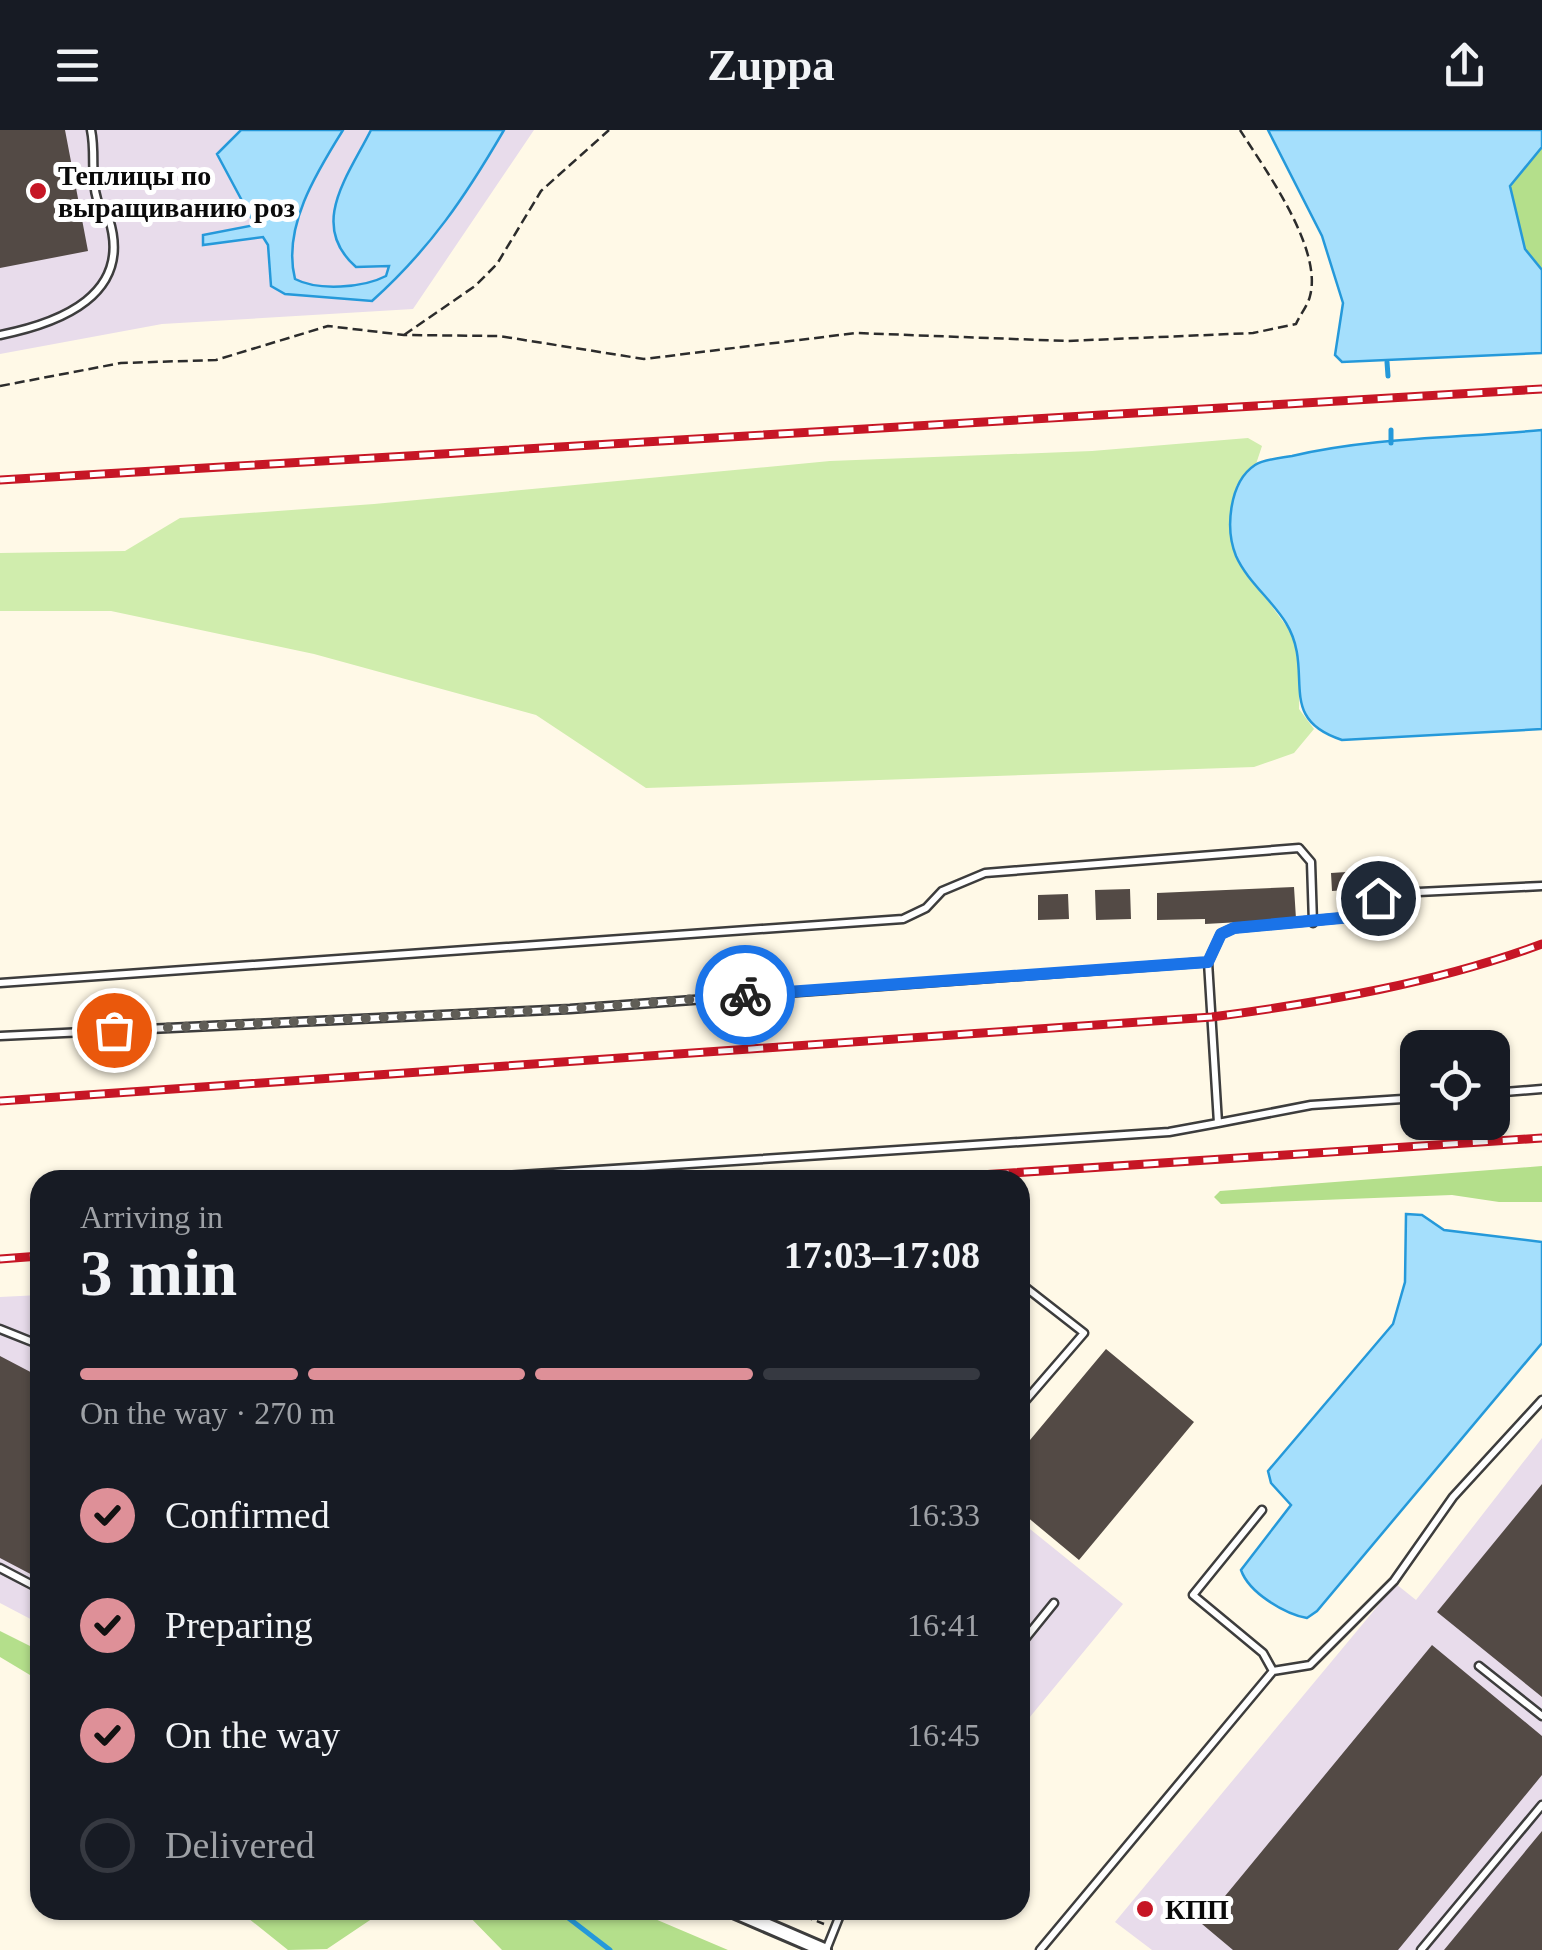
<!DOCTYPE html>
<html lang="en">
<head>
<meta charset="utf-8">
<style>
  body { margin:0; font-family:Georgia,serif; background:#20242c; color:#f1f3f6; height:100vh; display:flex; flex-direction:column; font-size:38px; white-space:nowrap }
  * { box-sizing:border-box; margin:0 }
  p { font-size:32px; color:#9ea1a6 }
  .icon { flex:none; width:55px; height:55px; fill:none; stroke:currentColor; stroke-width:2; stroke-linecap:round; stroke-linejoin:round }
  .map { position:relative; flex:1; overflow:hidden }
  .side { position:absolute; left:30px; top:1040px; width:1000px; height:750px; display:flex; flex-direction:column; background:#171b24; border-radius:30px; box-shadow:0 2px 8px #0004 }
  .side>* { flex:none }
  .controls { position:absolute; left:1400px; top:900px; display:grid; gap:20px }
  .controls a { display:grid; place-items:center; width:110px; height:110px; border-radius:20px; background:#171b24; box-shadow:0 2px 8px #0004; font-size:50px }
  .pin { position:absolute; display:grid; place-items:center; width:85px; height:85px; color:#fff; margin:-42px; border:5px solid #fff; border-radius:50%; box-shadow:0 2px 10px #0007 }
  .courier { position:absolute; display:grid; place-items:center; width:100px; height:100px; margin:-50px; border:8px solid #1a73e8; border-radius:50%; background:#fff; color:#222; box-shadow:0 2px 12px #0007 }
  .overview em { font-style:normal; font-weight:700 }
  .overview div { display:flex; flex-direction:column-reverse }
  .overview { display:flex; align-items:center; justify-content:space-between; height:170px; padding:0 50px }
  h1 { font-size:65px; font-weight:700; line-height:75px }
  .bar { display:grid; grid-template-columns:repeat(4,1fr); gap:15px 10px; align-content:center; height:120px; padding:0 50px }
  .bar i { height:12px; border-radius:8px; background:#363941 }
  .bar .selected { background:#de9098 }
  .bar p { grid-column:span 4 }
  ol { padding:0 50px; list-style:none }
  li { display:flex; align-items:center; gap:30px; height:110px }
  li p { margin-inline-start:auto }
  li .icon { padding:10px; border-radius:50%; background:#de9098; color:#111; stroke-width:4 }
  li:last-child { color:#9ea1a6 }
  li i { width:55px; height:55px; border:5px solid #363941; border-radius:50% }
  header { display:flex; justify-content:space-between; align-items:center; height:130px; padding:0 50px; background:#171b24; font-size:45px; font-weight:700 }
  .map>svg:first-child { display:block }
  .industrial { fill:#e8dceb }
  .green { fill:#d0edad }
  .forest { fill:#b4df8b }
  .water { fill:#a5dffc; stroke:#2599da; stroke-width:2.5 }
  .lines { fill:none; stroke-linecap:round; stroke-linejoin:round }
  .stream { stroke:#2599da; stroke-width:5 }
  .building { fill:#534a45 }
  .lane-casing { stroke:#3d3d3d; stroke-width:11 }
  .street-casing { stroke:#3d3d3d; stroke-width:18 }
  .path { stroke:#2c2c2c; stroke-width:2.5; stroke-dasharray:10 5; stroke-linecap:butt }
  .lane { stroke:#fff; stroke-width:6 }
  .street { stroke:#fff; stroke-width:12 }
  .rail-casing { stroke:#c61625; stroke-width:9 }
  .rail { stroke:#fff; stroke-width:5; stroke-dasharray:15; stroke-linecap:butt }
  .done { stroke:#605e57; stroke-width:10; stroke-dasharray:0 18 }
  .route { stroke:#1a73e8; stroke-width:12 }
  .poi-dot { fill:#c61625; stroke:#fff; stroke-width:4 }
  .labels { text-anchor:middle; stroke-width:10; stroke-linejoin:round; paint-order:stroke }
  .poi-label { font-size:28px; font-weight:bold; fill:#0a0a0a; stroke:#fff; text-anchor:start }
</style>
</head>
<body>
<header><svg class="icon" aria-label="menu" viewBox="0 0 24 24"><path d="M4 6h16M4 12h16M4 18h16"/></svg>Zuppa<svg class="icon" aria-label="share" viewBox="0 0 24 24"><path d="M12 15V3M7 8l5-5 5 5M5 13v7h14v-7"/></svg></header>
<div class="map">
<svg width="1542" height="1820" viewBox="0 0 1542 1820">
  <rect width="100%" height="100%" fill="#fff9e7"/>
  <path class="industrial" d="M0,0h534l-121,179 -251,15 -162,30z
    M40,1165v329l-40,-21v-306z
    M1542,1308v512h-390l-37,-28 281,-338 20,16z
    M1020,1391l103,83 -103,125z"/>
  <path class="green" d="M1248,308l14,8 -6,18 -20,22 19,97 40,55 5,17 -1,54 15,20 -20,24 -40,14 -608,21 -110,-73 -222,-61 -203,-43h-111v-58l125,-2 55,-33 194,-14 456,-43 262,-10z"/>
  <path class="forest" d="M1542,17v123l-17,-21 -15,-63z
    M1542,1036v36h-43l-47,-7 -231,9 -7,-7 6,-6z
    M0,1501l40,20v30l-40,-24z
    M238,1780h147l-58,39 -39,1z
    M463,1780h183l2,6 80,34h-226z"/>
  <path class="water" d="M241,0h102c-27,43 -61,98 -48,149 23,12 68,9 91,-3l3,-10 -33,1c-48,-42 -8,-91 15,-137h133c-39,67 -74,119 -132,171l-87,-7 -14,-8 -3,-41 -5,-8 -60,8v-10l52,-10 -38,-71z
    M1268,0h274v17l-32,39 15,63 17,21v83l-200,9 -7,-7 8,-52 -21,-67z
    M1542,300v299l-200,11c-68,-22 -26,-68 -56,-117 -14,-23 -39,-42 -50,-67 -11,-27 -7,-74 19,-91 9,-6 26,-7 37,-9 81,-19 167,-18 250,-26z
    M1406,1084l16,1 22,15 98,12v101l-225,268 -10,7c-22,-4 -58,-25 -66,-48l50,-65 -20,-22 -3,-12 125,-147 12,-42z"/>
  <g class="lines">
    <path class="stream" d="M1387,232l1,14
      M1391,300v13
      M558,1780l52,40"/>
  </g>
  <path class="building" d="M0,0h65l23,121 -88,17z
    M1362,741l1,18 -31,2 -1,-18z
    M1294,757l2,32 -91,5v-5l-48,1v-27z
    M1130,759l1,30 -35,1 -1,-30z
    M1068,764l1,25 -31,1v-25z
    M1106,1219l88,73 -115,138 -59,-49v-59z
    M0,1226l40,21v202l-40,-21z
    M1542,1354v213l-105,-85z
    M1432,1515l110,91v39l-144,175h-165l-31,-26z
    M1542,1701v119h-98z
    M1145,1771l8,7 -7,9 -9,-8z"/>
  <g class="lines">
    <g class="lane-casing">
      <path id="lane" d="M0,205c60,-12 133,-40 109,-116 -3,-7 -10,-12 -12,-20 -7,-22 -1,-46 -6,-69
        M0,853l903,-64 23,-11 16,-17 43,-18 314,-25 12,14 2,61
        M0,906l570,-27 638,-47 13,-28 13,-6 128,-12 16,-18 20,-5 144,-7
        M1492,963l50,-4
        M1218,993l93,-18 107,-7
        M446,1050l723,-48 49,-9 -10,-161
        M1020,1153l64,50 -64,74
        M0,1199l40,16
        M0,1438l40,21
        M1020,1515l34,-42
        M1479,1536l63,50
        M1273,1541l37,-6 84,-84 59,-84 89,-97
        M826,1820l16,-40
        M1040,1820l233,-279 -10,-18 -70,-58 69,-85
        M1421,1820l121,-145"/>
    </g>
    <g class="street-casing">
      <path id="street" d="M731,1780l93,40"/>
    </g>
    <path class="path" d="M404,205l71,-49 22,-22 44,-73 68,-61
      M0,256l121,-23 95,-3 112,-34 76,9 95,1 145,23 212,-26 211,8 186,-8 43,-9c4,-9 12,-19 14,-28 13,-48 -46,-128 -70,-166
      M789,1780l35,14"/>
    <use href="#lane" class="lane"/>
    <use href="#street" class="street"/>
    <g class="rail-casing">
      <path id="rail" d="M0,350l1542,-91
        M0,971l1212,-84c112,-15 224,-34 330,-73
        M904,1050l638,-42
        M0,1129l40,-3"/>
    </g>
    <use href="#rail" class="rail"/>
  </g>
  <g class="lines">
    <path class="done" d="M114,900l456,-21 175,-14"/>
    <path class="route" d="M745,865l463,-33 13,-28 13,-6 128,-12 16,-18"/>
  </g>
  <g class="poi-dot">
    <circle cx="38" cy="61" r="10"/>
    <circle cx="1145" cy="1779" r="10"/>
  </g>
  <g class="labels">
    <g class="poi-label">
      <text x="58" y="55">Теплицы по<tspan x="58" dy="32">выращиванию роз</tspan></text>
      <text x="1165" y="1789">КПП</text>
    </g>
  </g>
</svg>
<div class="controls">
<a><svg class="icon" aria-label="locate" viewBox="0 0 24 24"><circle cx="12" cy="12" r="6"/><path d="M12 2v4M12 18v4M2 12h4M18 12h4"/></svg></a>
</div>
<div class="pin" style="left:114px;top:900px;background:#ea580c"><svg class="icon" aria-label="bag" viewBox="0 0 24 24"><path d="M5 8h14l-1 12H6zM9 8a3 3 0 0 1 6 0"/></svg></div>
<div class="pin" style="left:1378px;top:768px;background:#1f2937"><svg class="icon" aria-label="home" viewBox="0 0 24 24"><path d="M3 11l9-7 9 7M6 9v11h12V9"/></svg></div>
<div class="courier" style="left:745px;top:865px"><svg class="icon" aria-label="bike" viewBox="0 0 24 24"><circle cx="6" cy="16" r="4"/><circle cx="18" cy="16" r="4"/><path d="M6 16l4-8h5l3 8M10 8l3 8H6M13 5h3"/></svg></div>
<section class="side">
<div class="overview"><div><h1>3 min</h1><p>Arriving in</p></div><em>17:03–17:08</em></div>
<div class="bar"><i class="selected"></i><i class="selected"></i><i class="selected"></i><i></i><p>On the way · 270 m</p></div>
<ol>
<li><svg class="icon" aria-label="check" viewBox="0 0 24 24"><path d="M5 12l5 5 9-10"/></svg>Confirmed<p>16:33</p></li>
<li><svg class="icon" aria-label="check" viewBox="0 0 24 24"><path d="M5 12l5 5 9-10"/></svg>Preparing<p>16:41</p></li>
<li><svg class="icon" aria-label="check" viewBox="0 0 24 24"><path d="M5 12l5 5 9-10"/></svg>On the way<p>16:45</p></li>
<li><i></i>Delivered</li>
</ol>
</section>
</div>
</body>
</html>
